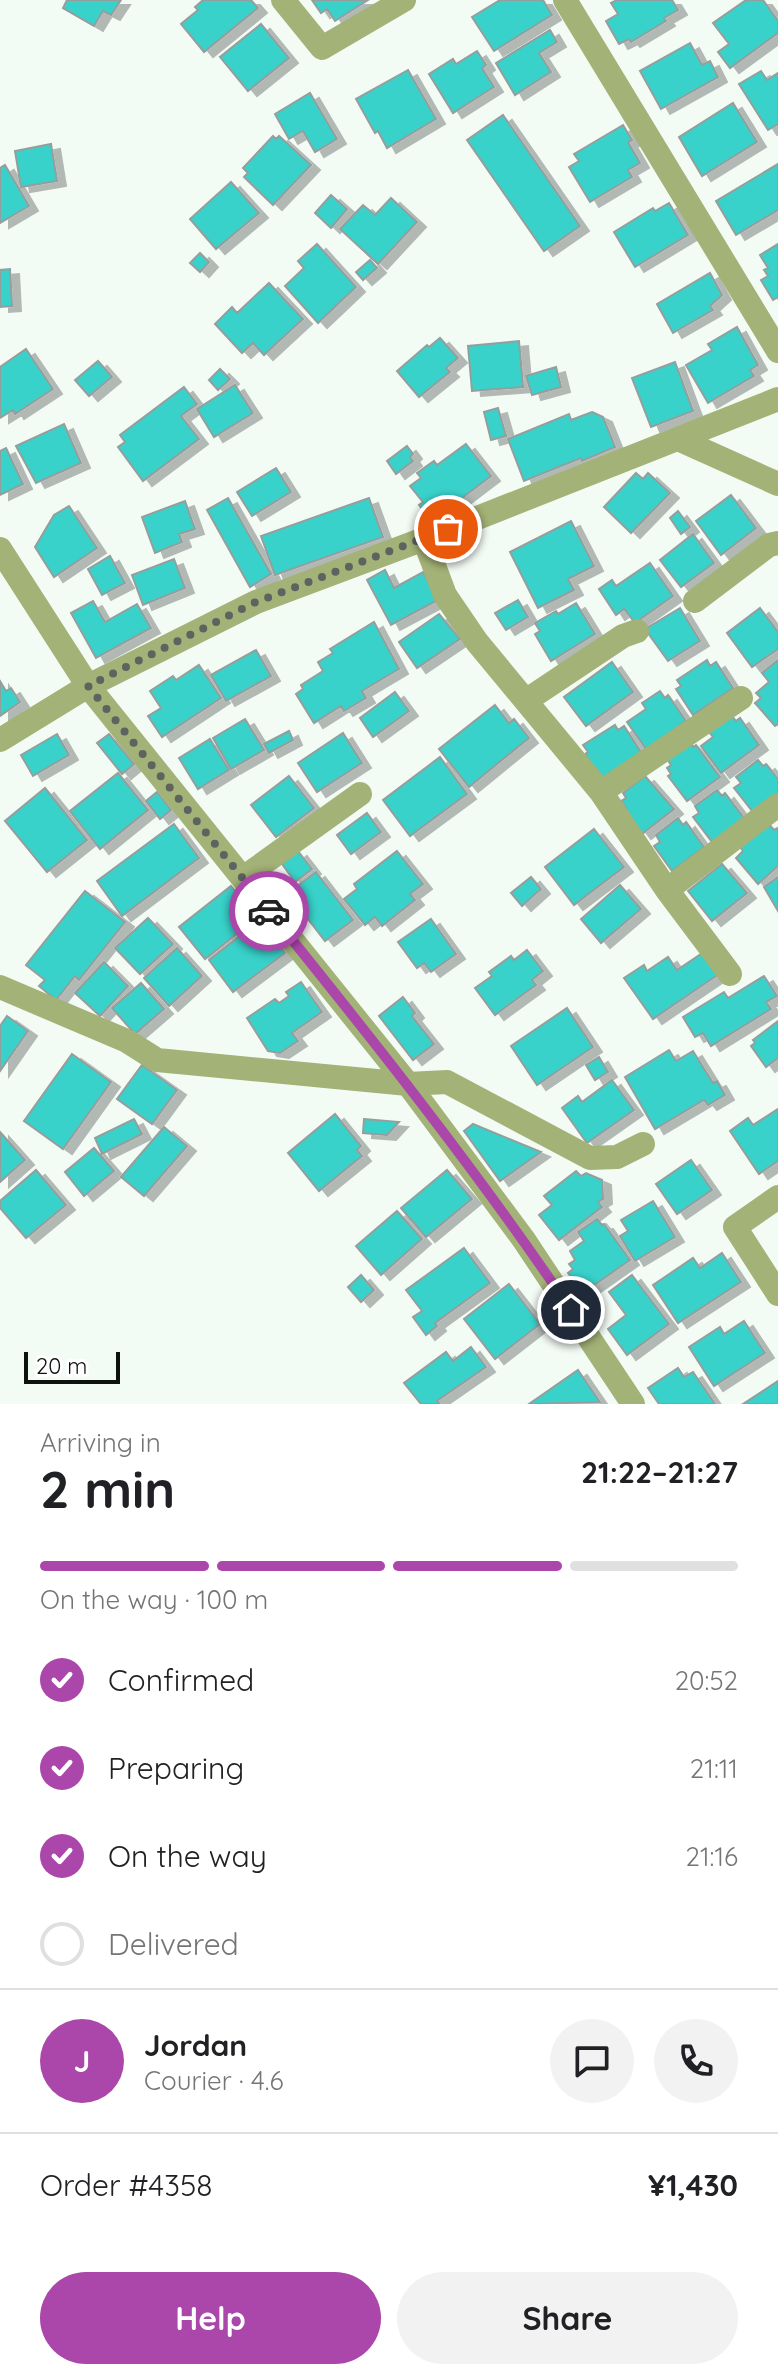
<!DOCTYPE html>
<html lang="en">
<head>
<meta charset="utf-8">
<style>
  body { margin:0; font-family:Quicksand,sans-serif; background:#f2f2f2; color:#202124; height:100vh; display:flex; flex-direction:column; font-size:30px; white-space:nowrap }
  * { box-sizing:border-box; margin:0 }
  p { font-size:26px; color:#757577 }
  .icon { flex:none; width:44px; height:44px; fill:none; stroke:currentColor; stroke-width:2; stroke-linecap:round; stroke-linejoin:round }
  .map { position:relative; height:1404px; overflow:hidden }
  .details { display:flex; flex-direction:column; background:#fff; flex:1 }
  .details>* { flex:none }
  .scale { position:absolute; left:24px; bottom:20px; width:96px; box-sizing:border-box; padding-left:8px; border:4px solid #0e110f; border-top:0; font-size:22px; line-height:28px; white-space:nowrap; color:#0e110f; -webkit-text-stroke:6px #fff; paint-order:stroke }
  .pin { position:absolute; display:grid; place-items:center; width:68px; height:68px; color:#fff; margin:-34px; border:4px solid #fff; border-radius:50%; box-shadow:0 2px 8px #0007 }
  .courier { position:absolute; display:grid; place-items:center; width:80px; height:80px; margin:-40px; border:6px solid #ab46aa; border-radius:50%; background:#fff; color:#222; box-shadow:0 2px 10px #0007 }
  .headline em { font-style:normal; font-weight:700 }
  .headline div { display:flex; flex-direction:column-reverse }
  .headline { display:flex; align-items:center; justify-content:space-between; height:136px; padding:0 40px }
  h1 { font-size:52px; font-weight:700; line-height:60px }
  .bar { display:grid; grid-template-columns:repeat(4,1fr); gap:12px 8px; align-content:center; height:96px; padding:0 40px }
  .bar i { height:10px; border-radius:6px; background:#e0e0e0 }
  .bar .selected { background:#ab46aa }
  .bar p { grid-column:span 4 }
  .line { display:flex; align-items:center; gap:20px; padding:0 40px; border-top:2px solid #e0e0e0 }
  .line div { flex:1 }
  .round { display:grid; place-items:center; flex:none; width:84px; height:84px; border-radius:42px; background:#f2f2f2 }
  ol { padding:0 40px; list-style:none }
  li { display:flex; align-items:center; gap:24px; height:88px }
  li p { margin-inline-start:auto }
  li .icon { padding:8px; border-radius:50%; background:#ab46aa; color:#fff; stroke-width:4 }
  li:last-child { color:#757577 }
  li i { width:44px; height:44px; border:4px solid #e0e0e0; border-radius:50% }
  .primary-button { display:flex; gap:16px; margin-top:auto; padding:16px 40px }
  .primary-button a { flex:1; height:92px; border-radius:48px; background:#ab46aa; color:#fff; font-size:32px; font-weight:700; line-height:92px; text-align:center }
  .primary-button a+a { background:#f2f2f2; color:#202124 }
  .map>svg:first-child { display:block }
  .building { fill:#38d2ca; stroke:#949f9d; stroke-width:2; filter:url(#shadow) }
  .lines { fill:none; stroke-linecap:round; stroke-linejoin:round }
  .minor { stroke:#a3b276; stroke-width:24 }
  .done { stroke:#5e6360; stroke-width:8; stroke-dasharray:0 14.4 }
  .route { stroke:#ab46aa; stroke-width:10 }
</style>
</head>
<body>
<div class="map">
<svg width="778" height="1404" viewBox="0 0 778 1404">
  <defs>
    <filter id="shadow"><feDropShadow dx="9" dy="5" stdDeviation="0" flood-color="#0004"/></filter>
  </defs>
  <rect width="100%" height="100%" fill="#f3fbf5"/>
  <path class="building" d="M67,0h54l-10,15 -8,-4 -9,15 -31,-18z
    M203,0h48l7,8 -54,44 -23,-28 17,-14 -3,-3z
    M312,0h56l-33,21 -8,-12 -6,4z
    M500,0h43l9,15 -58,36 -22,-34z
    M617,0h55l6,10 -14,8 2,3 -35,21 -2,-3 -10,5 -13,-23 12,-7 -7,-11z
    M746,0h17l15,21v12l-48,35 -12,-16 11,-8 -16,-21z
    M261,24l28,34 -41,33 -28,-34z
    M550,30l7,12 -18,11 12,19 -36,23 -19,-32z
    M690,43l12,22 8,-4 8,16 -57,32 -21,-38z
    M477,51l9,14 -4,3 12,19 -41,26 -24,-39 24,-15 3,5z
    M408,70l28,49 -49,29 -9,-17 -3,2 -19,-34z
    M761,71l6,9 11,-7v51l-10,6 -29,-46z
    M310,93l27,46 -22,13 -12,-21 -14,8 -14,-25z
    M733,103l24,39 -55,34 -23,-39z
    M503,115l77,111 -36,25 -77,-111z
    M623,125l9,15 -4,2 12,21 -12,7 4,7 -42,25 -21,-35 10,-6 -5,-7z
    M273,136l3,3 3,-3 32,29 -38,40 -29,-28 4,-4 -5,-5z
    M51,144l6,37 -36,6 -6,-36z
    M778,164v46l-42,25 -20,-34z
    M5,165l24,41 -29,17v-55z
    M231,182l28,31 -43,36 -26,-30z
    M331,195l16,14 -16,19 -16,-15z
    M391,198l26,24 -39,42 -38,-35 23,-24 12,10z
    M669,203l19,32 -53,32 -21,-35 39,-24 2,3z
    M317,244l39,43 -38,36 -33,-37 19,-18 -6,-7z
    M778,244v53l-5,3 -12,-20 7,-4 -4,-6 4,-2 -8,-13z
    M200,253l9,9 -9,10 -10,-9z
    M370,260l7,8 -14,12 -7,-8z
    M10,269l2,37 -12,1v-37z
    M710,273l12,22 -12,11 3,4 -40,23 -16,-29z
    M269,283l34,36 -39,36 -11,-12 -11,10 -27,-29 17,-17 5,6z
    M737,327l21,38 -8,5 4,6 -46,27 -22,-38 26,-15 -4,-6z
    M440,338l18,20 -12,10 4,4 -31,25 -22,-26 30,-26 2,2z
    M519,341l4,46 -51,4 -4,-45z
    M26,349l27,40 -38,25 -2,-4 -13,8v-51z
    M98,361l14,16 -23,19 -14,-16z
    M675,362l18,49 -42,16 -19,-49z
    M556,367l5,20 -29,8 -6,-19z
    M220,369l10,10 -12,11 -9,-10z
    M235,385l18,28 -39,24 -17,-28z
    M184,387l13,17 -16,12 18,23 -56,42 -25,-34 7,-5 -5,-7z
    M498,408l8,28 -15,4 -7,-28z
    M592,412l11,5 12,30 -33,14 -1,-3 -57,23 -16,-42 61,-25 2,6z
    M64,424l17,39 -45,20 -20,-37z
    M466,444l25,32 -59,45 -13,-16 4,-3 -13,-16 11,-8 -4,-5 17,-12 3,4z
    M407,446l6,8 -3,3 3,4 -17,13 -9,-13z
    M6,448l17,36 -23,11v-44z
    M276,468l15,24 -39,24 -15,-24z
    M636,473l7,6 5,-6 22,20 -39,40 -27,-26z
    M731,495l25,33 -35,27 -25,-34z
    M228,498l43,76 -21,13 -43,-77z
    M369,498l14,39 -108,38 -14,-39z
    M185,501l10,28 -16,5 3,8 -27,11 -13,-36z
    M69,506l28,42 -43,29 -19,-30 19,-32z
    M678,511l12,16 -9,7 -11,-16z
    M571,521l23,45 -26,13 6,11 -36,18 -28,-56z
    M693,534l21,29 -33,24 -21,-27z
    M110,556l15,27 -23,12 -14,-26z
    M174,559l11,29 -42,17 -11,-30z
    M650,563l23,33 -38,27 -11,-14 -8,6 -17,-26 13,-9 4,6z
    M385,570l9,18 29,-16 15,28 -47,25 -24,-45z
    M518,600l10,17 -22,13 -11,-17z
    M93,601l12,21 32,-18 14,24 -55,30 -25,-45z
    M576,603l19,31 -44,27 -16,-27 5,-3 -5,-8 21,-12 2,3z
    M680,608l20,33 -32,20 -23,-32z
    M760,608l18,24v17l-26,18 -25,-34z
    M439,614l21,25 -43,29 -18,-26z
    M374,622l25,47 -37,22 4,7 -22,13 -3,-5 -27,17 -18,-29 7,-5 -2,-4 22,-14 -5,-9 15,-9 -3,-4z
    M256,650l15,26 -45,25 -15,-26z
    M707,660l3,6 6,-4 17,26 -40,27 -17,-26 5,-3 -4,-6z
    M778,660v64l-3,2 -20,-23 6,-5 -5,-5 13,-11 -7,-9z
    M612,662l21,30 -47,34 -22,-29z
    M199,665l22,33 -59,39 -14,-21 13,-8 -11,-17 23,-15 3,4z
    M0,681l6,10 5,-3 9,14 -20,14z
    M660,691l5,7 3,-3 18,26 -40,28 -19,-27 19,-13 -4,-6z
    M395,692l14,19 -36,26 -13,-19z
    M495,705l14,18 5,-4 15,19 -60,49 -30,-38z
    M732,716l4,5 4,-3 19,27 -38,28 -20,-27 12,-9 -4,-5z
    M245,719l19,31 -33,19 -18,-31z
    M615,725l3,5 6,-4 17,26 -40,27 -16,-25 3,-2 -5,-7z
    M289,731l4,9 -24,13 -5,-9z
    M343,733l19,30 -45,29 -19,-29z
    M57,734l12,21 -36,21 -12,-21z
    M109,734l25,30 -12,10 -25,-31z
    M210,739l19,31 -31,19 -19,-31z
    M689,742l5,5 2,-2 24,32 -33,24 -19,-25 3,-2 -4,-6 4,-3 -4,-6z
    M440,757l27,37 -57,42 -27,-36z
    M758,760l5,6 3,-2 12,15v14l-25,19 -19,-24 7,-5 -5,-6z
    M118,773l30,37 -48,39 -30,-38z
    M289,776l25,32 -38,29 -25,-32z
    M645,776l29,33 -32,25 -18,-24 3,-1 -6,-8 5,-3 -3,-5z
    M45,788l42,52 -40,32 -42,-51z
    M717,790l5,6 3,-3 19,25 -32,24 -19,-25 6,-4 -4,-7z
    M157,792l14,18 -11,9 -14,-18z
    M367,813l14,19 -30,22 -14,-19z
    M678,818l5,7 3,-3 18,25 -32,24 -18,-25 6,-4 -4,-7z
    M768,823l6,7 4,-2v38l-20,18 -22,-26 7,-7 -3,-4z
    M174,824l25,34 -77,58 -25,-35z
    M594,829l30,38 -50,38 -29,-38z
    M298,851l14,18 -17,13 -13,-18z
    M397,851l26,33 -13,10 5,6 -33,26 -7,-9 -10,8 -21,-26 13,-10 -3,-5z
    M722,864l25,29 -35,28 -24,-30z
    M316,872l37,48 -28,21 -37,-48z
    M531,877l10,12 -19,17 -11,-13z
    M778,877v34l-14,-24z
    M620,885l21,24 -40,34 -20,-24z
    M231,886l26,32 -52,41 -26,-32z
    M85,891l40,31 -46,58 -4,-4 -19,24 -17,-14 6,-6 -19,-15z
    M148,918l25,26 -33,30 -25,-26z
    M431,919l25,35 -25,18 -7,-9 -7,5 -19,-26z
    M260,920l25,33 -52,39 -24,-32z
    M177,948l25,28 -33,30 -25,-28z
    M527,950l16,21 -11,9 4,5 -41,30 -20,-27 17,-12 -3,-4 22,-16 3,4z
    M704,952l15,22 -66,45 -29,-41 20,-13 3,6 21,-14 9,13z
    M104,962l24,24 -28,30 -25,-23z
    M764,976l13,20 -11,6 5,7 -60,37 -8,-13 -8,4 -12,-20 41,-25 4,6z
    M301,982l21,30 -30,21 6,8 -18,12 -12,-2 -21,-33 28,-19 4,4 10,-7 -3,-4z
    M141,983l23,26 -29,25 -23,-26z
    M403,997l12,16 -3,3 22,28 -21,16 -34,-44z
    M567,1008l26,39 -56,38 -26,-39z
    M7,1016l21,15 -28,40v-45z
    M778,1021v37l-12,9 -15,-21 4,-3 -2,-3z
    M669,1050l7,11 17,-10 20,32 4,-2 8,14 -17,10 -4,-5 -49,29 -30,-52z
    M72,1054l39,28 -48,67 -39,-28z
    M599,1057l9,15 -13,8 -9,-15z
    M142,1065l35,25 -25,34 -35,-25z
    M612,1080l22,30 -47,33 -25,-35 16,-12 4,6z
    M778,1109v52l-19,13 -29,-43 18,-13 5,7z
    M335,1114l26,32 -4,4 5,6 -43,35 -31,-38z
    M134,1119l8,15 -40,20 -7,-16z
    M364,1119l35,3 -12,13 -24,-2z
    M473,1124l68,28 -41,29 -36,-50z
    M164,1127l23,19 -43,50 -23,-19z
    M0,1132l25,28 -25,22z
    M94,1148l20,23 -30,25 -19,-24z
    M691,1160l21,30 -35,24 -21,-30z
    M36,1170l30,35 -40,33 -26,-30v-7z
    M447,1170l25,29 -46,38 -25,-29z
    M576,1171l5,5 5,-3 16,7 1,19 -5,3 4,5 -43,33 -20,-25 13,-10 -8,-9z
    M653,1201l22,36 -40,24 -15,-25 8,-5 -7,-11z
    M397,1211l25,28 -41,36 -25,-29z
    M597,1219l5,6 2,-1 26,36 -47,33 -15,-20 5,-4 -4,-5 6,-4 -5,-9 14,-10 -6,-9z
    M464,1248l26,35 -55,40 2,3 -11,9 -13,-18 9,-6 -16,-21z
    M722,1253l19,29 -63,41 -25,-38 40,-27 7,10z
    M361,1275l13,15 -13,12 -13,-15z
    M632,1275l37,49 -42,31 -19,-26 18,-14 -17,-23z
    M509,1284l31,40 -45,35 -31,-40z
    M744,1321l21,32 -51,33 -25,-39 31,-20 4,7z
    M471,1347l15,20 -49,34 3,3h-19l-17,-21 42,-31 7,9z
    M678,1368l6,9 9,-5 22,32h-56l-11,-16z
    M578,1370l22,32 -71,2z
    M778,1381v23h-35z"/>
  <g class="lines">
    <path class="minor" d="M283,0l39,48 82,-48
      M565,0l213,351
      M678,439l100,45
      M424,539l21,56 32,47 124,150 66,98 63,84
      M0,549l88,137 320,398 116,156 109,164
      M695,601l74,-56 9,-2
      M527,700l96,-64 14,-5
      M0,740l88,-54 168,-84 168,-63 354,-140
      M601,792l140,-94
      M243,878l117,-84
      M667,890l111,-85
      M0,987l127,54 30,19 251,24 39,-2 143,76 27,-1 26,-13
      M778,1197l-43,30 43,67"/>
  </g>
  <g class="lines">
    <path class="done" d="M269,911l-181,-225 168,-84 192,-73"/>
    <path class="route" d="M269,911c105,130 209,261 302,399"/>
  </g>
</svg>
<div class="scale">20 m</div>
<div class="pin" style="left:448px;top:529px;background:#ea580c"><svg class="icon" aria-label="bag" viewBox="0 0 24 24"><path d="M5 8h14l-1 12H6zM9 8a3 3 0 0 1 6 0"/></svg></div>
<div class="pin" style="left:571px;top:1310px;background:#1f2937"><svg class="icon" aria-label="home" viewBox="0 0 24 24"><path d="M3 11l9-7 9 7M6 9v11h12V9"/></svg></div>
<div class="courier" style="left:269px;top:911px"><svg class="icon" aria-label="car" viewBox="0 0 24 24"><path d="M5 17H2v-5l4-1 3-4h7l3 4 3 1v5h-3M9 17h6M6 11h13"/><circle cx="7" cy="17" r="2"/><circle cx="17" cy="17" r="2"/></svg></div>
</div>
<section class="details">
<div class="headline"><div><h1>2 min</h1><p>Arriving in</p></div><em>21:22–21:27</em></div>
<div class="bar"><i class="selected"></i><i class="selected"></i><i class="selected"></i><i></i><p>On the way · 100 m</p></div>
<ol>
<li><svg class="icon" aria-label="check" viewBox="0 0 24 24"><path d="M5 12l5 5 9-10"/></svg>Confirmed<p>20:52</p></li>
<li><svg class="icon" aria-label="check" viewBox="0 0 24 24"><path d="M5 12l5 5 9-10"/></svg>Preparing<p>21:11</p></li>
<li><svg class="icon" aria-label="check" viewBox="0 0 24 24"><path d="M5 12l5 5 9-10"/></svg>On the way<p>21:16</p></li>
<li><i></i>Delivered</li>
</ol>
<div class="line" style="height:144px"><b class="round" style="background:#ab46aa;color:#fff">J</b><div><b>Jordan</b><p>Courier · 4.6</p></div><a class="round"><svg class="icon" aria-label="chat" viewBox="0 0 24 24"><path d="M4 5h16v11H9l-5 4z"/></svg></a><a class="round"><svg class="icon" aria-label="phone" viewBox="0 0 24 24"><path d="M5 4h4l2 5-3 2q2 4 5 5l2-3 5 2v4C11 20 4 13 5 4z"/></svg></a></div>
<div class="line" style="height:104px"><div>Order #4358</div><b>¥1,430</b></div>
<div class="primary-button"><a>Help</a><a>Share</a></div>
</section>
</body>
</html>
